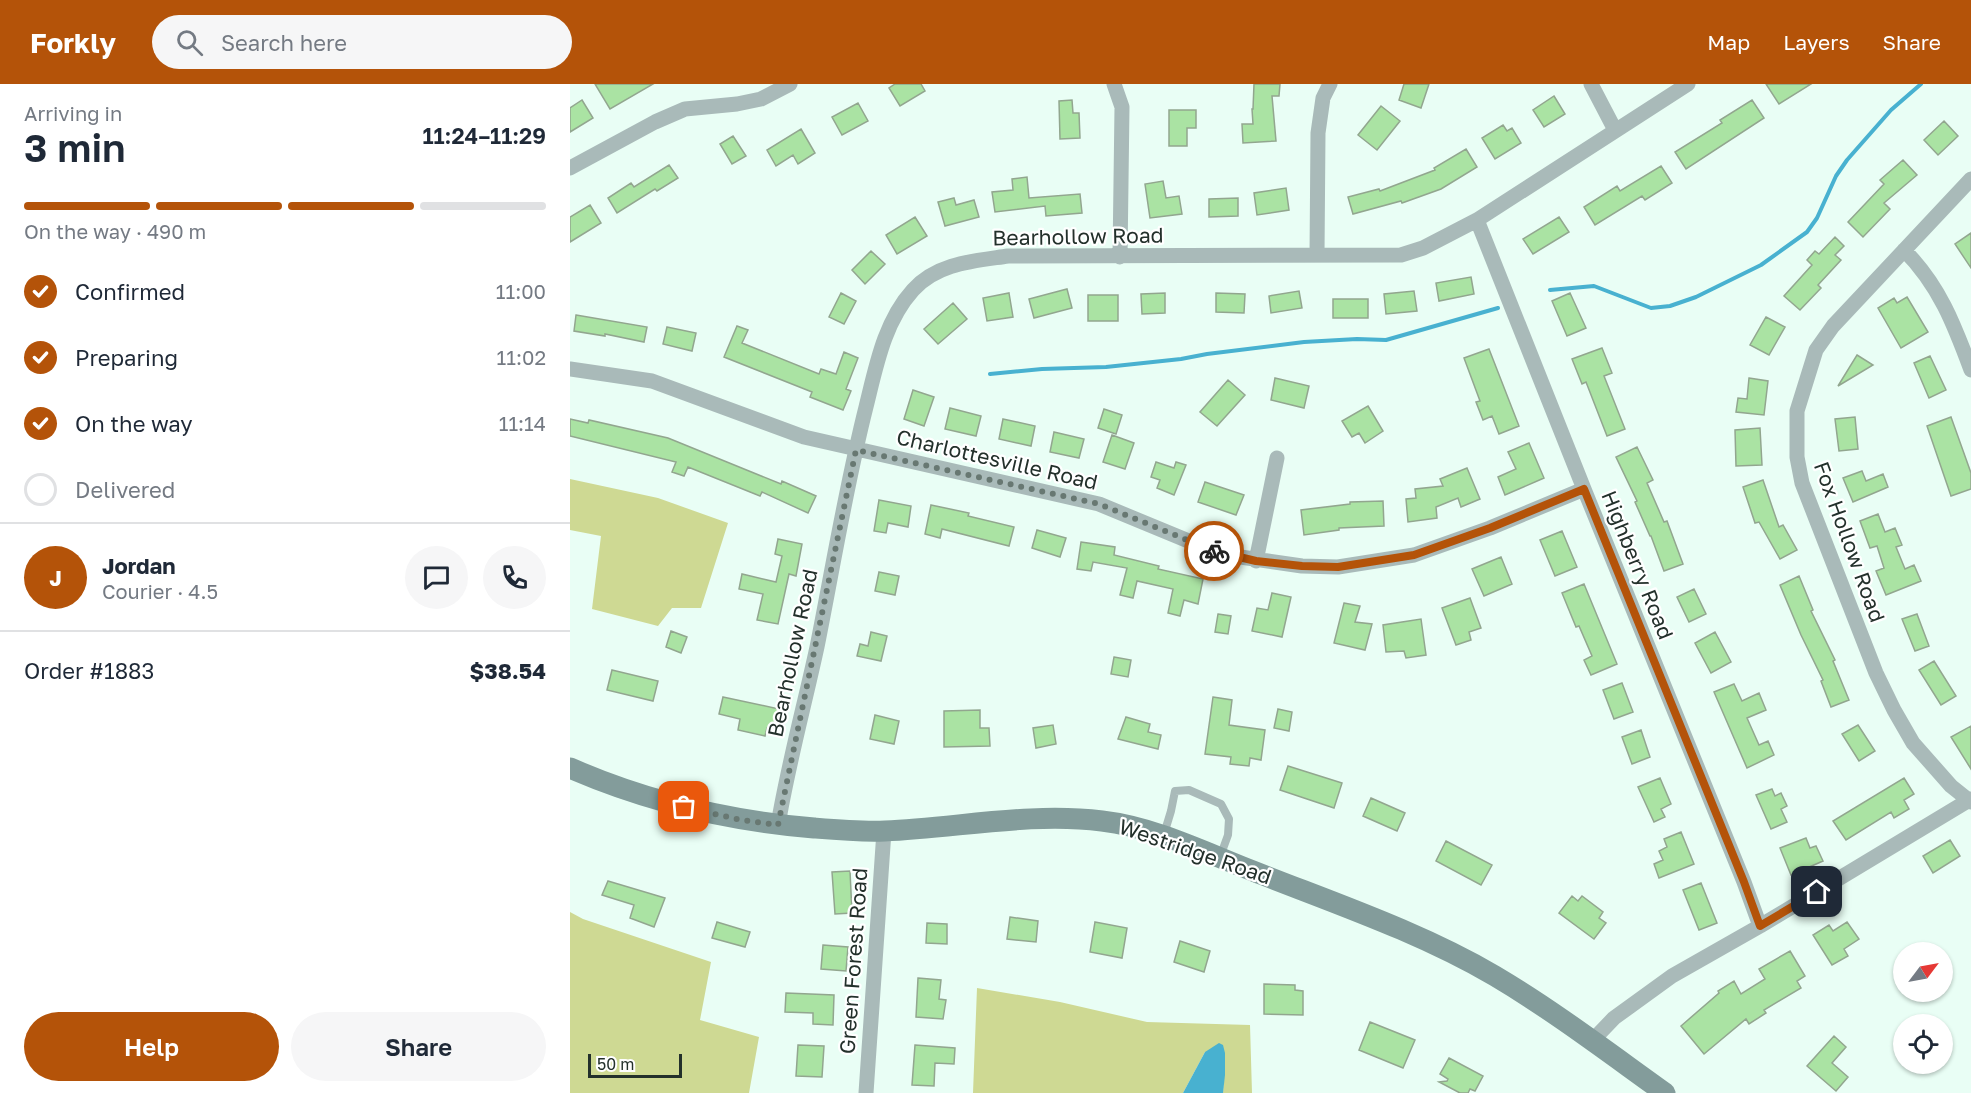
<!DOCTYPE html>
<html lang="en">
<head>
<meta charset="utf-8">
<style>
  body { margin:0; font-family:"Golos Text",sans-serif; background:#f6f6f7; color:#1f2937; height:100vh; display:flex; flex-direction:column; font-size:22px; white-space:nowrap }
  * { box-sizing:border-box; margin:0 }
  p { font-size:20px; color:#747a83 }
  .icon { flex:none; width:33px; height:33px; fill:none; stroke:currentColor; stroke-width:2; stroke-linecap:round; stroke-linejoin:round }
  .map { position:relative; flex:1; overflow:hidden }
  .panel { display:flex; flex-direction:column; background:#fff; width:570px }
  .panel>* { flex:none }
  .needle { width:39px; rotate:58deg }
  .controls { position:absolute; left:1323px; top:858px; display:grid; gap:12px }
  .controls a { display:grid; place-items:center; width:60px; height:60px; border-radius:50%; background:#fff; box-shadow:0 2px 4px #0004; font-size:30px }
  .scale { position:absolute; left:18px; bottom:15px; width:94px; box-sizing:border-box; padding-left:6px; border:3px solid #23302b; border-top:0; font-size:16px; line-height:21px; white-space:nowrap; color:#23302b; -webkit-text-stroke:4px #fff; paint-order:stroke }
  .pin { position:absolute; display:grid; place-items:center; width:51px; height:51px; color:#fff; margin:-26px; border-radius:12px; box-shadow:0 3px 9px #0006 }
  .courier { position:absolute; display:grid; place-items:center; width:60px; height:60px; margin:-30px; border:4px solid #b45309; border-radius:50%; background:#fff; color:#222; box-shadow:0 2px 8px #0007 }
  .headline em { font-style:normal; font-weight:600 }
  .headline div { display:flex; flex-direction:column-reverse }
  .headline { display:flex; align-items:center; justify-content:space-between; height:102px; padding:0 24px }
  h1 { font-size:39px; font-weight:600; line-height:45px }
  .bar { display:grid; grid-template-columns:repeat(4,1fr); gap:9px 6px; align-content:center; height:72px; padding:0 24px }
  .bar i { height:8px; border-radius:4px; background:#e0e1e3 }
  .bar .on { background:#b45309 }
  .bar p { grid-column:span 4 }
  .line { display:flex; align-items:center; gap:15px; padding:0 24px; border-top:2px solid #e0e1e3 }
  .line div { flex:1 }
  .round { display:grid; place-items:center; flex:none; width:63px; height:63px; border-radius:32px; background:#f6f6f7 }
  ol { padding:0 24px; list-style:none }
  li { display:flex; align-items:center; gap:18px; height:66px }
  li p { margin-inline-start:auto }
  li .icon { padding:6px; border-radius:50%; background:#b45309; color:#fff; stroke-width:4 }
  li:last-child { color:#747a83 }
  li i { width:33px; height:33px; border:3px solid #e0e1e3; border-radius:50% }
  .primary-button { display:flex; gap:12px; margin-top:auto; padding:12px 24px }
  .primary-button a { flex:1; height:69px; border-radius:36px; background:#b45309; color:#fff; font-size:24px; font-weight:600; line-height:69px; text-align:center }
  .primary-button a+a { background:#f6f6f7; color:#1f2937 }
  header { display:flex; align-items:center; gap:36px; box-sizing:border-box; height:84px; padding:0 30px; background:#b45309; color:#fff }
  header strong { font-size:28px }
  nav { display:flex; gap:33px; margin-inline-start:auto; font-size:21px }
  .search { width:420px; height:54px; background:#f6f6f7; display:flex; align-items:center; gap:15px; box-sizing:border-box; padding:0 21px; border-radius:33px; color:#747a83; font-size:22px }
  main { display:flex; flex:1; min-height:0 }
  .map>svg:first-child { display:block }
  .green { fill:#ced993 }
  .water { fill:#48b1d0 }
  .lines { fill:none; stroke-linecap:round; stroke-linejoin:round }
  .stream { stroke:#48b1d0; stroke-width:4 }
  .building { fill:#aae3a3; stroke:#92a68f; stroke-width:1.5 }
  .service { stroke:#a9bab9; stroke-width:8 }
  .minor { stroke:#a9bab9; stroke-width:15 }
  .secondary { stroke:#839c9b; stroke-width:21 }
  .done { stroke:#687872; stroke-width:6; stroke-dasharray:0 10.8 }
  .route { stroke:#b45309; stroke-width:8 }
  .labels { text-anchor:middle; stroke-width:4.5; stroke-linejoin:round; paint-order:stroke }
  .street-label { font-size:21px; fill:#23302b; stroke:#fff }
</style>
</head>
<body>
<header>
<strong>Forkly</strong>
<div class="search"><svg class="icon" aria-label="search" viewBox="0 0 24 24"><circle cx="10" cy="10" r="6"/><path d="M15 15l6 6"/></svg>Search here</div>
<nav><a>Map</a><a>Layers</a><a>Share</a></nav>
</header>
<main>
<section class="panel">
<div class="headline"><div><h1>3 min</h1><p>Arriving in</p></div><em>11:24–11:29</em></div>
<div class="bar"><i class="on"></i><i class="on"></i><i class="on"></i><i></i><p>On the way · 490 m</p></div>
<ol>
<li><svg class="icon" aria-label="check" viewBox="0 0 24 24"><path d="M5 12l5 5 9-10"/></svg>Confirmed<p>11:00</p></li>
<li><svg class="icon" aria-label="check" viewBox="0 0 24 24"><path d="M5 12l5 5 9-10"/></svg>Preparing<p>11:02</p></li>
<li><svg class="icon" aria-label="check" viewBox="0 0 24 24"><path d="M5 12l5 5 9-10"/></svg>On the way<p>11:14</p></li>
<li><i></i>Delivered</li>
</ol>
<div class="line" style="height:108px"><b class="round" style="background:#b45309;color:#fff">J</b><div><b>Jordan</b><p>Courier · 4.5</p></div><a class="round"><svg class="icon" aria-label="chat" viewBox="0 0 24 24"><path d="M4 5h16v11H9l-5 4z"/></svg></a><a class="round"><svg class="icon" aria-label="phone" viewBox="0 0 24 24"><path d="M5 4h4l2 5-3 2q2 4 5 5l2-3 5 2v4C11 20 4 13 5 4z"/></svg></a></div>
<div class="line" style="height:78px"><div>Order #1883</div><b>$38.54</b></div>
<div class="primary-button"><a>Help</a><a>Share</a></div>
</section>
<div class="map">
<svg width="1401" height="1009" viewBox="0 0 1401 1009">
  <rect width="100%" height="100%" fill="#e9fef5"/>
  <path class="green" d="M0,395l88,19 70,25 -27,85h-29l-14,18 -66,-17 9,-73 -31,-6z
    M0,828l13,7 128,43 -11,58 59,17 -10,56h-179z
    M407,904l83,14 87,20 103,3 2,68h-29l2,-40 -20,-1 -22,41h-210z"/>
  <path class="water" d="M649,959l4,2 2,8v22l-2,18h-40l22,-41z"/>
  <g class="lines">
    <path class="stream" d="M980,206l44,-4 57,22 19,-2 26,-9 65,-32 46,-33 10,-14 19,-42 11,-16 44,-50 30,-26
      M420,290l52,-5 64,-2 75,-8 26,-5 97,-12 53,-3 29,1 112,-32"/>
  </g>
  <path class="building" d="M25,0h58l-43,25z
    M325,0h26l4,7 -25,15 -11,-18z
    M684,0h26l-1,12h-7l4,45 -33,2 -1,-19h11l-1,-15h1z
    M834,0h25l-8,24 -22,-8z
    M1196,0h45l-32,20z
    M984,12l11,18 -21,13 -11,-17z
    M12,16l11,18 -23,14v-24z
    M502,16l1,13h6l1,25 -20,1 -1,-38z
    M1182,16l12,18 -78,51 -11,-17 47,-29 -2,-3z
    M288,19l10,18 -26,14 -10,-18z
    M811,22l19,15 -23,29 -19,-15z
    M599,26h27v18h-9v18h-18z
    M1374,37l14,15 -20,19 -14,-15z
    M933,41l4,6 5,-3 9,15 -26,16 -13,-21z
    M231,45l14,24 -17,11 -5,-9 -17,11 -9,-16z
    M163,52l13,20 -14,8 -12,-20z
    M896,65l11,18 -36,22 -39,14 -1,-2 -48,13 -5,-17 31,-8 1,2 55,-21 -1,-2z
    M1333,76l14,15 -33,28 6,6 -27,28 -15,-15 36,-38 -4,-4z
    M99,81l9,13 -21,13 -2,-2 -38,24 -9,-15 23,-15 3,4z
    M1091,82l11,17 -27,17 -3,-4 -47,29 -11,-18 33,-21 3,5z
    M457,93l2,21 51,-4 2,19 -36,3 -1,-10 -50,6 -3,-20 21,-2 -1,-11z
    M593,97l3,17 13,-2 3,18 -32,4 -5,-34z
    M716,104l3,22 -32,5 -3,-22z
    M384,114l2,7 18,-5 5,17 -34,9 -7,-24z
    M668,114v18l-29,1v-18z
    M20,121l11,18 -31,19v-25z
    M345,133l12,19 -30,18 -11,-19z
    M989,133l10,15 -36,22 -10,-15z
    M1401,149v35l-16,-24z
    M1265,153l9,9 -9,9 6,5 -23,25 3,3 -21,22 -16,-14 28,-31 -5,-5 8,-9 4,3z
    M301,167l14,13 -20,20 -13,-14z
    M901,193l3,17 -35,7 -3,-18z
    M497,205l5,19 -38,10 -5,-19z
    M729,207l3,17 -31,5 -2,-17z
    M844,207l3,20 -31,3 -2,-20z
    M271,209l15,8 -12,23 -15,-7z
    M439,209l4,24 -26,4 -4,-23z
    M595,209v20l-23,1 -1,-20z
    M646,209l29,1 -1,19 -28,-1z
    M1000,209l16,35 -19,8 -15,-35z
    M518,211h30v26h-30z
    M1337,213l21,35 -27,16 -23,-40 16,-10 3,5z
    M763,215h35v19h-35z
    M383,219l14,16 -29,25 -14,-15z
    M6,231l71,12 -3,15 -39,-8v2l-31,-5z
    M1196,233l19,10 -16,28 -19,-10z
    M167,242l11,4 -6,13 77,31 2,-5 15,5 8,-22 14,6 -12,31 5,2 -8,19 -33,-13 2,-5 -88,-35z
    M97,243l29,6 -4,18 -29,-7z
    M1032,264l10,25 -8,3 21,53 -18,7 -21,-54 -4,2 -10,-25z
    M919,265l30,77 -20,8 -7,-18 -9,4 -7,-18 4,-1 -16,-43z
    M1287,271l16,10 -35,21z
    M1360,272l16,34 -17,8 -15,-35z
    M705,294l34,8 -5,22 -33,-8z
    M1179,294l19,3 -4,34 -28,-3 2,-14 9,1z
    M658,296l17,15 -28,31 -17,-14z
    M343,306l21,7 -10,29 -20,-7z
    M798,322l15,25 -18,12 -6,-10 -7,4 -10,-16z
    M380,324l31,8 -5,20 -31,-7z
    M534,325l18,6 -6,19 -18,-6z
    M1285,333l3,32 -19,2 -4,-32z
    M1381,333l20,56v16l-20,7 -24,-70z
    M0,335l18,4 1,-3 79,18 113,46 1,-3 34,15 -8,17 -46,-21 -2,4 -72,-29 -4,9 -12,-4 4,-10 -106,-26z
    M433,335l32,7 -4,20 -32,-7z
    M1190,344l2,37 -26,1 -1,-36z
    M484,348l30,7 -5,19 -29,-6z
    M542,351l22,8 -9,26 -22,-7z
    M959,359l15,35 -39,17 -7,-18 18,-8 -8,-17z
    M1067,363l16,33 -6,3 17,39 3,-1 16,43 -19,7 -13,-35h-1l-15,-34 2,-1 -21,-44z
    M586,378l18,6 2,-6 10,3 -12,30 -17,-7 3,-8 -9,-3z
    M897,384l13,31 -19,8 -3,-9 -22,9 1,11 -29,4 -2,-23 10,-1 -1,-9 28,-3 -3,-7z
    M1292,387l4,10 17,-7 5,13 -35,15 -10,-24z
    M1193,396l16,47 4,-2 14,25 -17,9 -21,-37 -4,1 -12,-36z
    M635,398l39,13 -8,20 -38,-13z
    M309,416l32,6 -3,21 -20,-4 -2,10 -12,-2z
    M813,417l1,25 -45,2v2l-35,5 -3,-25 49,-6v-2z
    M361,421l38,8 -1,3 46,11 -5,19 -67,-17 -2,9 -15,-4z
    M1308,430l7,18 10,-4 7,17 -6,2 9,22 9,-4 7,16 -35,14 -10,-24 8,-3 -7,-22 -7,2 -10,-27z
    M467,446l29,8 -6,19 -28,-9z
    M992,447l15,36 -22,9 -15,-36z
    M208,455l24,5 -6,32 -7,-2 -11,50 -21,-4 6,-26 -24,-5 3,-15 34,8 6,-26 -7,-2z
    M511,458l34,5 -1,8 45,11 -1,3 45,10 -5,25 -14,-4 -4,16 -12,-3 5,-24 -36,-8 -4,17 -13,-3 7,-27 -34,-6 -2,9 -14,-2z
    M931,473l11,27 -28,12 -12,-27z
    M309,488l20,4 -4,19 -20,-4z
    M1229,492l14,34 -2,1 24,49 -2,1 16,39 -18,7 -10,-26 2,-1 -22,-45 -21,-50z
    M1014,500l33,80 -26,11 -7,-15 8,-4 -13,-30 -3,1 -14,-34z
    M1124,505l12,25 -17,8 -12,-25z
    M702,509l19,4 -9,40 -30,-6 5,-23 11,2z
    M900,514l11,30 -12,4 2,8 -15,5 -14,-37z
    M774,519l16,3 -5,16 17,2 -7,26 -31,-7z
    M648,530l13,2 -3,18 -13,-2z
    M1347,530l12,32 -14,5 -13,-32z
    M851,535l5,36 -20,3 -2,-7 -18,1 -3,-27z
    M101,547l16,6 -6,16 -15,-6z
    M301,548l16,4 -6,25 -24,-5 3,-12 8,2z
    M1145,548l16,30 -20,11 -16,-30z
    M544,573l17,3 -3,17 -17,-3z
    M1364,577l22,35 -15,9 -22,-35z
    M42,586l46,11 -5,20 -46,-11z
    M1052,599l11,29 -19,7 -11,-29z
    M1164,600l8,17 17,-8 7,17 -19,8 12,27 9,-4 6,14 -27,13 -33,-76z
    M153,613l56,12 -5,20 -7,-1 -2,8 -27,-6 2,-11 -21,-5z
    M643,613l19,3 -3,25 36,5 -4,30 -11,-2 -1,8 -19,-2 1,-7 -26,-3z
    M708,625l14,3 -3,19 -15,-3z
    M410,626v18h9l1,18 -46,1v-36z
    M305,631l24,6 -5,23 -24,-5z
    M556,633l24,7 -2,8 13,3 -3,14 -40,-10z
    M483,641l3,19 -20,4 -3,-20z
    M1288,641l17,26 -16,10 -17,-27z
    M1401,642v43l-20,-32z
    M1071,646l9,27 -18,7 -10,-27z
    M718,682l54,17 -8,25 -54,-18z
    M1090,694l11,26 -10,5 4,8 -11,5 -16,-35z
    M1334,694l10,16 -10,6 5,9 -15,9 -3,-6 -45,28 -13,-19z
    M1202,705l3,7 6,-3 6,13 -6,3 6,13 -16,7 -15,-34z
    M801,714l34,15 -8,18 -34,-15z
    M1111,748l13,32 -35,14 -5,-14 9,-4 -4,-9 8,-4 -3,-8z
    M1236,754l4,10 6,-2 7,15 -32,14 -11,-27z
    M1380,756l10,16 -27,17 -10,-17z
    M876,757l46,24 -11,20 -45,-24z
    M280,787l2,42 -17,1 -3,-42z
    M38,797l57,17 -11,29 -24,-9 4,-13 -32,-10z
    M1131,799l16,40 -18,7 -16,-40z
    M1002,812l6,5 4,-5 21,16 -4,6 7,5 -12,16 -35,-26z
    M440,833l28,4 -2,21 -29,-3z
    M147,838l33,10 -5,15 -33,-9z
    M525,838l32,6 -5,30 -32,-6z
    M1277,838l12,17 -15,10 4,7 -16,9 -19,-30 16,-10 4,6z
    M357,839l20,1v20l-21,-1z
    M610,857l30,10 -6,21 -30,-10z
    M253,861l25,2 -2,24 -25,-2z
    M1220,867l15,25 -8,5 4,7 -37,22 2,3 -17,11 -3,-5 -42,35 -23,-28 38,-33 -1,-2 16,-10 7,13 24,-15 -6,-10z
    M348,894l23,2 -2,19 7,1 -3,19 -27,-2z
    M694,900l31,1v5l8,1v24l-39,-1z
    M216,909l48,2 -1,30 -20,-1v-11l-28,-1z
    M800,938l45,18 -12,28 -44,-18z
    M1264,952l12,11 -14,16 16,14 -12,14 -29,-25z
    M228,961l26,1 -2,31 -26,-1z
    M345,961l40,3 -1,16 -19,-1 -1,23 -22,-1z
    M879,974l34,18 -8,15 -5,-2 -2,4h-8l-21,-11 8,-1 1,-2 -8,-5z"/>
  <g class="lines">
    <path class="service" d="M594,750l7,-23 4,-20 14,-1 32,14 8,15 -1,16 -8,22"/>
    <path class="minor" d="M544,0l8,23 -2,150
      M1021,0l24,46
      M0,84l85,-46 30,-13 52,-5 24,-5 29,-15
      M1401,95l-138,147 -17,24 -19,61v46l5,26 74,190 18,37 19,33 38,43 20,16
      M907,136l107,269 160,393 16,44
      M1334,166c35,35 50,74 67,120
      M747,171l1,-122 5,-35 7,-14
      M0,285l82,12 152,56 295,67 121,50 82,12 36,1 76,-12 76,-27 94,-39
      M686,477l21,-103
      M208,741c10,-60 26,-118 39,-178 16,-80 29,-161 49,-240 10,-40 18,-85 47,-117 24,-27 61,-29 95,-34l393,-1 22,-7 54,-28 211,-136
      M1022,957l22,-23 58,-42 88,-50 211,-127
      M296,1009l18,-262"/>
    <path class="secondary" d="M0,684c78,34 160,53 244,60 24,2 47,4 71,3 72,-3 145,-19 217,-10 52,6 102,31 151,50 81,32 167,61 242,105 59,35 114,77 170,117"/>
  </g>
  <g class="lines">
    <path class="done" d="M114,723l57,13 37,5 78,-375 243,54 115,47"/>
    <path class="route" d="M644,467l42,10 46,5 36,1 76,-12 76,-27 94,-39 160,393 16,44 57,-34"/>
  </g>
  <g class="labels">
    <g class="street-label">
      <text transform="translate(508 153) rotate(-1)" y="7">Bearhollow Road</text>
      <text transform="translate(427 376) rotate(13)" y="7">Charlottesville Road</text>
      <text transform="translate(1279 458) rotate(70)" y="7">Fox Hollow Road</text>
      <text transform="translate(1067 481) rotate(68)" y="7">Highberry Road</text>
      <text transform="translate(223 569) rotate(-78)" y="7">Bearhollow Road</text>
      <text transform="translate(625 768) rotate(19)" y="7">Westridge Road</text>
      <text transform="translate(284 877) rotate(-86)" y="7">Green Forest Road</text>
    </g>
  </g>
</svg>
<div class="controls">
<a><svg class="needle" viewBox="-14 -14 28 28"><path d="M0-13l5 13h-10z" fill="#e53935"/><path d="M0 13l5-13h-10z" fill="#747a83"/></svg></a>
<a><svg class="icon" aria-label="locate" viewBox="0 0 24 24"><circle cx="12" cy="12" r="6"/><path d="M12 2v4M12 18v4M2 12h4M18 12h4"/></svg></a>
</div>
<div class="scale">50 m</div>
<div class="pin" style="left:114px;top:723px;background:#ea580c"><svg class="icon" aria-label="bag" viewBox="0 0 24 24"><path d="M5 8h14l-1 12H6zM9 8a3 3 0 0 1 6 0"/></svg></div>
<div class="pin" style="left:1247px;top:808px;background:#1f2937"><svg class="icon" aria-label="home" viewBox="0 0 24 24"><path d="M3 11l9-7 9 7M6 9v11h12V9"/></svg></div>
<div class="courier" style="left:644px;top:467px"><svg class="icon" aria-label="bike" viewBox="0 0 24 24"><circle cx="6" cy="16" r="4"/><circle cx="18" cy="16" r="4"/><path d="M6 16l4-8h5l3 8M10 8l3 8H6M13 5h3"/></svg></div>
</div>
</main>
</body>
</html>
